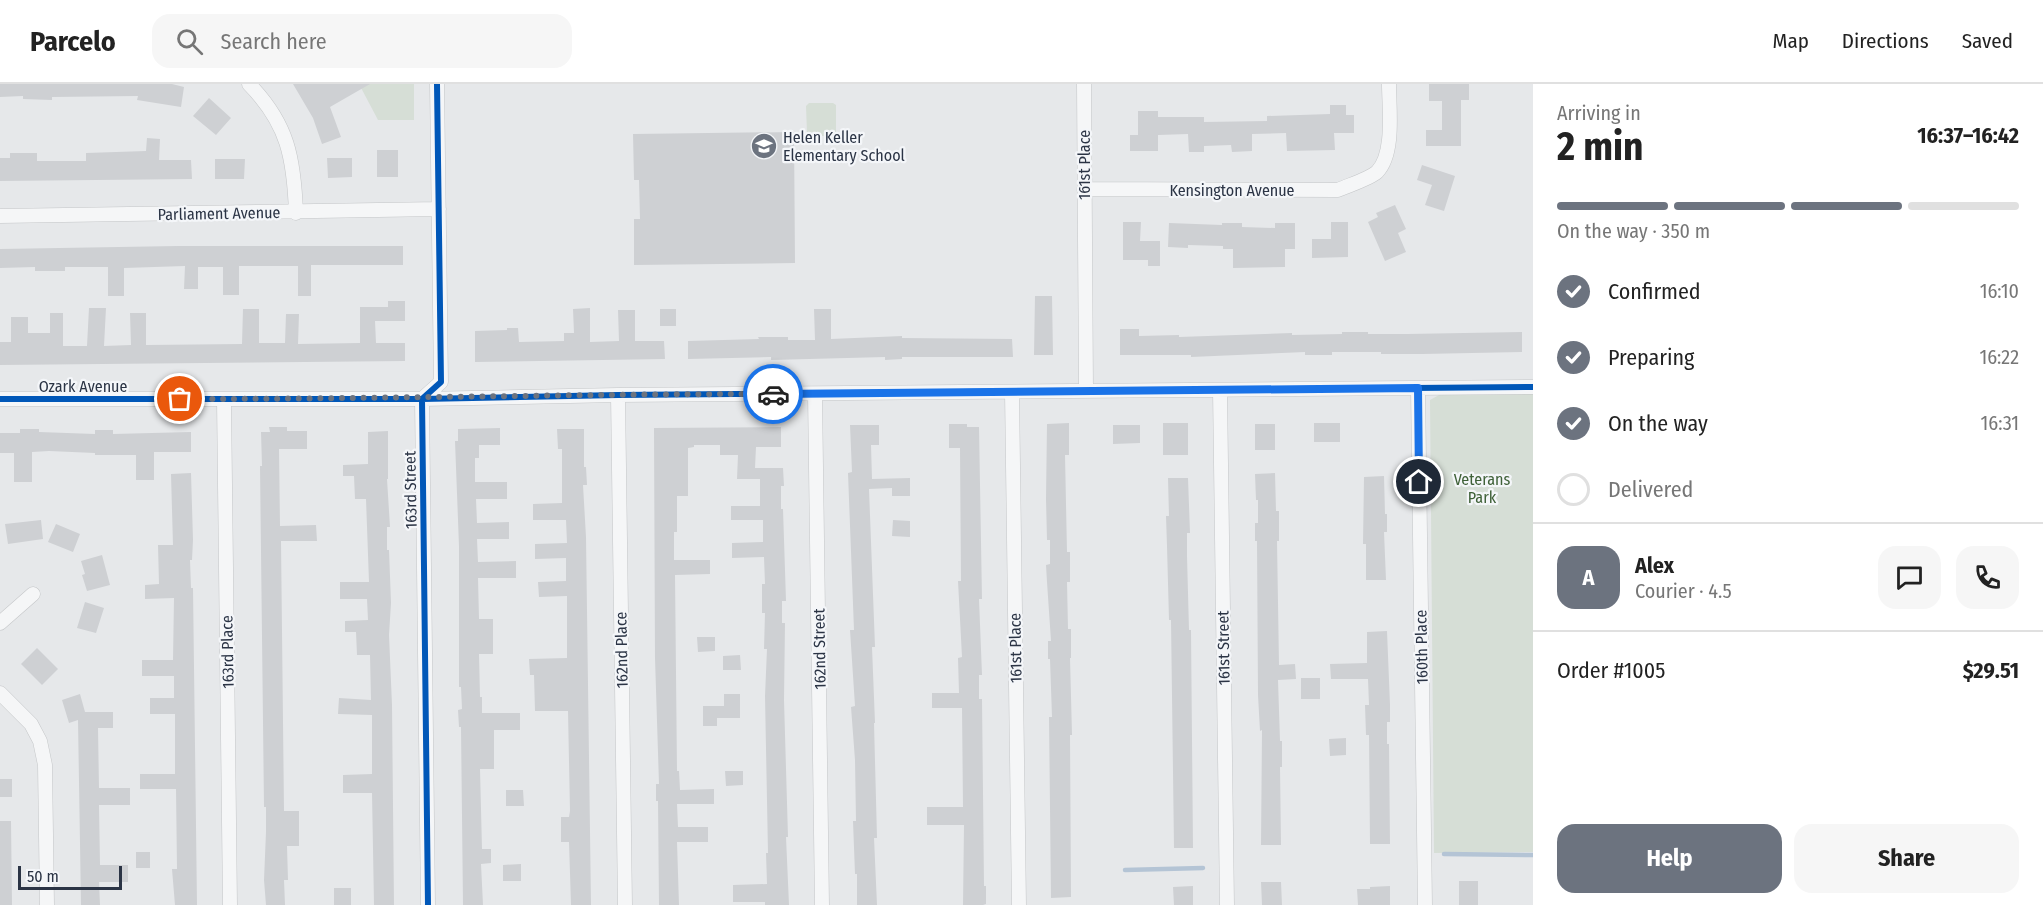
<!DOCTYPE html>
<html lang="en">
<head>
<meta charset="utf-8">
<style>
  body { margin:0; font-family:"Fira Sans Condensed",sans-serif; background:#f6f6f6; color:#222; height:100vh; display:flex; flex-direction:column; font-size:22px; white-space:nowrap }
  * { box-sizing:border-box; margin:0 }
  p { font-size:20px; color:#767676 }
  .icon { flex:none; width:33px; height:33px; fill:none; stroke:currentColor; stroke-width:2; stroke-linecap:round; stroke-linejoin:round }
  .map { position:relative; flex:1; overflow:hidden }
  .panel { display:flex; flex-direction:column; background:#fff; width:510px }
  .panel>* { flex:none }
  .scale { position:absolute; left:18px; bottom:15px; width:104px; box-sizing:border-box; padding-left:6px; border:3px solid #2b3445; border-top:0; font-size:16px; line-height:21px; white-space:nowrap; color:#2b3445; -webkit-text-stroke:4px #f4f6f9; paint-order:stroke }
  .pin { position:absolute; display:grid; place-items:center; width:51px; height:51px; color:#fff; margin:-26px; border:3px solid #fff; border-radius:50%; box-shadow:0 2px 6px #0007 }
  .courier { position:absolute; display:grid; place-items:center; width:60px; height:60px; margin:-30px; border:4px solid #1a73e8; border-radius:50%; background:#fff; color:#222; box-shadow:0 2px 8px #0007 }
  .summary em { font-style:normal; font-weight:700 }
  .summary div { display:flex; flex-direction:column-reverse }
  .summary { display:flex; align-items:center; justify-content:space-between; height:102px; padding:0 24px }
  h1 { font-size:39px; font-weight:700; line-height:45px }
  .bar { display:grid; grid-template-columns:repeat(4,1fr); gap:9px 6px; align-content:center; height:72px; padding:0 24px }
  .bar i { height:8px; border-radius:4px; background:#e0e0e0 }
  .bar .current { background:#6c737f }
  .bar p { grid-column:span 4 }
  .line { display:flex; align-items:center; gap:15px; padding:0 24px; border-top:2px solid #e0e0e0 }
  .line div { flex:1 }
  .round { display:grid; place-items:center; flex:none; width:63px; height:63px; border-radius:18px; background:#f6f6f6 }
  ol { padding:0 24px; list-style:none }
  li { display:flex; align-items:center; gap:18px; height:66px }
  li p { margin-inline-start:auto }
  li .icon { padding:6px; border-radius:50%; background:#6c737f; color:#fff; stroke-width:4 }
  li:last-child { color:#767676 }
  li i { width:33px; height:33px; border:3px solid #e0e0e0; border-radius:50% }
  .cta { display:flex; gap:12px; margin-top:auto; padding:12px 24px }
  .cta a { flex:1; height:69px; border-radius:18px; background:#6c737f; color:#fff; font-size:24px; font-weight:700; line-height:69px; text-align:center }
  .cta a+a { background:#f6f6f6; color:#222 }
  header { display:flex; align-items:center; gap:36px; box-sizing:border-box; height:84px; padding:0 30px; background:#fff; border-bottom:2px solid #e0e0e0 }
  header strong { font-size:28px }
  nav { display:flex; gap:33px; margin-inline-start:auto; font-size:21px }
  .search { width:420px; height:54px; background:#f6f6f6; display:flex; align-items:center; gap:15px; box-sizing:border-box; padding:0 21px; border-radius:18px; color:#767676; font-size:22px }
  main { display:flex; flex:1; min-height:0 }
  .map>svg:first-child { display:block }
  .green { fill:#d6ded6 }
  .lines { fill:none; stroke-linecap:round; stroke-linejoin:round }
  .stream { stroke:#b4c4d5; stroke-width:4.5 }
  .building { fill:#ced0d3 }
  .minor-casing { stroke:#c4c6c8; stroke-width:15 }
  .minor { stroke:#f5f6f7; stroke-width:14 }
  .cycleway-casing { stroke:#f4f6f9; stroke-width:10 }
  .cycleway { stroke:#0057b8; stroke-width:6 }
  .done { stroke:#6c737f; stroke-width:6; stroke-dasharray:0 10.8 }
  .route { stroke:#1a73e8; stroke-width:8 }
  .labels { text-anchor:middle; stroke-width:4.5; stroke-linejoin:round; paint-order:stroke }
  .poi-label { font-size:16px; fill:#2b3445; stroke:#f4f6f9; text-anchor:start }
  .street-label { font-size:16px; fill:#2b3445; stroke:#f4f6f9 }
  .park-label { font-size:16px; fill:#3f6138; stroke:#f4f6f9 }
</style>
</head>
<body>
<header>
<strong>Parcelo</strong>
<div class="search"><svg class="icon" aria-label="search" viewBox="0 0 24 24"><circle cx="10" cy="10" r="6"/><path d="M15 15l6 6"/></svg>Search here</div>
<nav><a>Map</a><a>Directions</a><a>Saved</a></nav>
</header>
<main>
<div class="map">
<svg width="1533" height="821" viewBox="0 0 1533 821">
  <rect width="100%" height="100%" fill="#e6e8ea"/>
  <path class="green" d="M359,0h55v36h-36z
    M809,19h24l3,2v28l-2,3h-24l-3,-3 -1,-27z
    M1533,310v458l-99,1 -4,-453 9,-5z"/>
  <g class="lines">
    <path class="stream" d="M1444,770l89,1
      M1125,786l78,-2"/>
  </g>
  <path class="building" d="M0,0h172l12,3 -3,20 -44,-7 1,-4 -86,1v3l-29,-1v-3l-23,1z
    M293,0h77l-40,23 11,30 -19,7 -9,-26z
    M1429,0h40v16h-8v46h-35v-16h16v-29h-13z
    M209,14l22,20 -15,17 -23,-19z
    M1330,21h16v10h8v18h-20l1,17 -48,1 -1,-18 -34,1v17l-20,1 -1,-7 -27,1v6h-15l-1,-18 -30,1v16h-28v-16h8v-24h20v6h46v5l63,-1v-5l63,-2z
    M794,48l1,131 -161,2v-46h6l-1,-39h-5l-1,-46z
    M147,54l13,1 -1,21h32l1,19 -192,2v-23h10v-5h27v8h49v-8l60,-2z
    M377,66h21v27h-21z
    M327,74h25v19l-24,1z
    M215,75h30l-1,20h-29z
    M1422,81l33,11 -11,35 -19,-6 7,-20 -15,-5z
    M1395,121l11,24 -8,4 8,19 -21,9 -17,-39 10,-5 -2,-4z
    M1123,138h18l-1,19h20v25h-12v-6h-25z
    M1331,138h17v35l-36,1v-19h19z
    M1169,139l53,2v-2h20v4l33,1v-5h20v26h-10v18l-52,1v-19h-10v-3l-35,-1v3l-20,-1z
    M178,162h225v19h-92v31h-13v-30h-59v29h-16v-28h-25v22h-14l1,-23 -61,2v28h-16v-29h-43v4h-30v-4l-35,1v-19z
    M1035,212h17l1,59h-19z
    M388,217h17v20h-30l1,22h29v18l-405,4v-23h11v-25h17v16h22v-20h13v33h24l2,-38h17l-2,38 27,-1 -1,-32h16v32l96,-1 1,-35h16v34h26l1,-29h13l-1,30 62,-1v-36h28z
    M590,224v34l29,-1 -1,-31h17v31h29l1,18 -190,3v-31l32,-1v-2h11l1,14 45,-1v-8h10l-1,-24z
    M660,225h16v17h-16z
    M814,225h17v30l71,-3v2l110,1 1,18h-111v2l-17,1v-3l-114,3v-3l-83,2v-18l71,-2 -1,-2h30v3h27z
    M1120,245h19v7l40,-1v2l113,-4v2l50,-1v-2h26v2h39l115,-2v20l-100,2h-41v-2h-49v3h-27v-3l-114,5v-2h-71z
    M1069,339v32h-4l2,97h3v30h-3l1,47h3v29h-1l2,77h-2l1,162 -20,1 -2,-181h3l-2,-58h-2v-18h3l-4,-59 -1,-17 4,-1v-24h-3l-1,-41 1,-75z
    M1163,339h25v32h-25z
    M1314,339h26v19h-26z
    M949,340h18v3h12l3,172h-3l3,76h-3v24h3l2,187h2v18l-3,1h-20l1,-80h-37v-18h36l-1,-99h-30v-15h27l-1,-35 4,-1 -4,-76h3l-1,-133h-11z
    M1255,340h20v26h-20z
    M850,341h29v20h-8l1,34 38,-1v18h-18v-8l-23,1 6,158h-3l3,76h-1l3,115h-3l3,67h-20v-31h-2l-2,-53h3l-1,-61 -4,-53 4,-1 -5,-76h4l-6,-157 4,-1z
    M1113,341h27v18l-27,1z
    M269,343h18v4h20v18h-28l1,77 36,-1 1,16h-36l3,270h15v35h-12l1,34h-4l1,25h-19l-2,-25 2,-48v-25h-2l-4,-341h2l-1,-34h9z
    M781,343v20h-25l-1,21h28l1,18h-3v23h2l3,92h-4v22h3l-1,77 4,137h-2l3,68h-24v-3h-32v-17l34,-1 -1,-31h2l-3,-157 2,-47h-3l1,-36h-3v-29h3l-1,-27 -32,1v-15l31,-1v-22h-32v-14h29v-27h-23l1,-24h-18v-10h-26v2l-6,1v48h-11v36h-3v28h36v14l-35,1 2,196h2l1,19 34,-1v15h-37l1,23h30v15h-31l2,63h-20l-1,-104h-2v-17h3l-4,-126 -1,-230z
    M500,344v17h-21v13h-4v24h32v17h-31l1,24 32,-1v17h-32l1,23 38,-1v17h-38l1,41h14v35h-14l1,43h2v16h38v17h-26v39h-14l2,80h9v14l-10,1 2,41h-20l-2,-178h-2l-1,-17 4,-1 -1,-22h-2v-141l-4,-105h3v-12z
    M20,345h19v3l56,2v-4h18v4l78,-2v20h-37v28h-18v-25h-41v-2l-46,-2 -17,1v30h-18v-29h-14v-20h20z
    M557,345h27v38h2l1,18h-4l3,52 5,368h-20l-2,-63h-8v-25h8l1,-6 -2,-100h-33l-1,-36h-4l-1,-16 38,-1v-62l-28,1 -1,-15 28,-1v-23l-31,1v-15l32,-1 -1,-23h-33v-16l29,-1v-54h-4z
    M388,347v48h-1l3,48h-3v23h2l2,53 -2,32 3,70 2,200h-20l-2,-112h-29v-18l29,-1v-59l-34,-1 1,-16 32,2 -1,-45h-13l-1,-23h-11v-11l23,-1 -1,-21h-27v-17h29l-3,-83h-11l-1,-23h-11v-11l25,-1v-32z
    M191,389l2,67 -1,20h-2l1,28h2l4,317h-22l-3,-36h5l-1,-80h-36v-15h35v-60h-25v-16h24v-22h-32v-16h31l1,-62 -29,1v-14l14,-1 -1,-39h15l-2,-71z
    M1275,389l1,38h3v30h-2l2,124 16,-1 1,15 -18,1 2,61h2v26h-2l1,78h-20l1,-115 -2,1 -2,-36 -1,-154h-2v-18h3v-23h-2l-1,-26z
    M1384,392l1,38h2v18h-3l2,48h-20v-36h-3l1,-67z
    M1168,394h20l2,55h-3v23l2,74h2l2,218h-19l-3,-228h-2l-2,-74 -1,-30h3z
    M41,436l2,19 -35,5 -3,-20z
    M893,436l17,1v16l-18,-1z
    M56,440l24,10 -7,18 -25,-10z
    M102,471l8,30 -23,6 -5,-16 3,-1 -4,-13z
    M85,518l19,6 -8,25 -19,-5z
    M1387,547l3,74v17h-3v22h2l1,100h-20l-1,-109h-3l-1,-30h4l-1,-26h-37l-1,-15 37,-1v-31z
    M697,553h18v14l-17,1z
    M37,564l21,21 -16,16 -21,-21z
    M740,571l1,15h-18v-14z
    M1301,594h19v21h-19z
    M80,610l5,18h28v16h-15l1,60h31v17h-31l1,60h28v17h-29l1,23h-19l-3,-185 -9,3 -7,-23z
    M724,610h16v24h-23v8h-14v-20h21z
    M1346,654v17l-16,1 -1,-17z
    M725,687h18v14l-17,1z
    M0,695h12v18h-12z
    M506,706h17l1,16h-18z
    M0,737h11l1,84h-12z
    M136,768h14v16h-14z
    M521,780v17h-18v-16z
    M1459,797h19v24h-19z
    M1261,798h20l1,23h-20z
    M1193,802v19h-19l-1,-18z
    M1390,802v19h-32l-1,-16h13v-2z
    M334,804h17v17h-17z"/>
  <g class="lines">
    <g class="minor-casing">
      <path id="minor" d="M249,0c39,40 45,74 47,129
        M1084,0l2,306
        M1084,105l254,1c11,-5 31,-11 39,-18 18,-18 12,-64 12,-88
        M0,132l439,-7
        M1418,304l7,517
        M1220,306l7,515
        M1012,308l7,513
        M815,310l7,511
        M618,311l7,510
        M0,315h422l196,-4 915,-8
        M224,316l6,505
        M0,539l33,-29
        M0,609l31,31 9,17 5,24 2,140
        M428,821l-6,-506 19,-17 -4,-298"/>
    </g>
    <use href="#minor" class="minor"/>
    <g class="cycleway-casing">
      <path id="cycleway" d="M0,315h422l196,-4 915,-8
        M428,821l-6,-506 19,-17 -4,-298"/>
    </g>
    <use href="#cycleway" class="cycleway"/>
  </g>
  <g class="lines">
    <path class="done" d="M180,315c197,0 395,-5 593,-5"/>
    <path class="route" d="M773,310l645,-6 1,94"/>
  </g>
  <defs>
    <g id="school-disc" transform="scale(1.35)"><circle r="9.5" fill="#6c737f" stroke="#f4f6f9"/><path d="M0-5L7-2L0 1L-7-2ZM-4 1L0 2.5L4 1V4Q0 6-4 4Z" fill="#fff"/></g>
  </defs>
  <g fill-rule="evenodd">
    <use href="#school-disc" x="764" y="62"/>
  </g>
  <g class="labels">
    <g class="poi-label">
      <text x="783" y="59">Helen Keller<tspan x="783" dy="18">Elementary School</tspan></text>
    </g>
    <g class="street-label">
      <text transform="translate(1084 81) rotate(-90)" y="6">161st Place</text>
      <text x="1232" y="112">Kensington Avenue</text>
      <text transform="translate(219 129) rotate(-1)" y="6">Parliament Avenue</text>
      <text x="83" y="308">Ozark Avenue</text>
      <text transform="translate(410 406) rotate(-91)" y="6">163rd Street</text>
      <text transform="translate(1421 563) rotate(-91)" y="6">160th Place</text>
      <text transform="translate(1015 564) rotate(-91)" y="6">161st Place</text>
      <text transform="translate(1223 564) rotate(-91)" y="6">161st Street</text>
      <text transform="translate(819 565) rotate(-91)" y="6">162nd Street</text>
      <text transform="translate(621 566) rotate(-91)" y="6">162nd Place</text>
      <text transform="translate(227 568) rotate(-91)" y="6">163rd Place</text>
    </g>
    <g class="park-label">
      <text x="1482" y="401">Veterans<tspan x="1482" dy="18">Park</tspan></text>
    </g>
  </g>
</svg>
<div class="scale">50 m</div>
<div class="pin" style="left:180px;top:315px;background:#ea580c"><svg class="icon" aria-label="bag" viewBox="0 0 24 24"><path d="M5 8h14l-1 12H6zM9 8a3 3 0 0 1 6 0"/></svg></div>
<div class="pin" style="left:1419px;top:398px;background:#1f2937"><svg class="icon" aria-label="home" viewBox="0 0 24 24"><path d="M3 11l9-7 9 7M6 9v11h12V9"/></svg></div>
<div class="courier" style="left:773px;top:310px"><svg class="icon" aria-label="car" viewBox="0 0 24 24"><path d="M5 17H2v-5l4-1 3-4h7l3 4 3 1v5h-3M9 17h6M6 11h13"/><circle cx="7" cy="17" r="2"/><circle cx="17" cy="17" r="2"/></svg></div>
</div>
<section class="panel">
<div class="summary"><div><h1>2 min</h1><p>Arriving in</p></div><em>16:37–16:42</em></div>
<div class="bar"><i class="current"></i><i class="current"></i><i class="current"></i><i></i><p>On the way · 350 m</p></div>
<ol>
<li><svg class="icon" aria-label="check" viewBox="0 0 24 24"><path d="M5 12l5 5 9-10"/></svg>Confirmed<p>16:10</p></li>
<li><svg class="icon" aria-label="check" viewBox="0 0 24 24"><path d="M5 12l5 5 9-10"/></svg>Preparing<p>16:22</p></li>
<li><svg class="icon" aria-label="check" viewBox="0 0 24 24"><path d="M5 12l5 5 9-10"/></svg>On the way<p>16:31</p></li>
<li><i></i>Delivered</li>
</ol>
<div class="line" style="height:108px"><b class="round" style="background:#6c737f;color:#fff">A</b><div><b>Alex</b><p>Courier · 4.5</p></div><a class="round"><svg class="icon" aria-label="chat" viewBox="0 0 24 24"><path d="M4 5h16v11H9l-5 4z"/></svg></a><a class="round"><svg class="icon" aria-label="phone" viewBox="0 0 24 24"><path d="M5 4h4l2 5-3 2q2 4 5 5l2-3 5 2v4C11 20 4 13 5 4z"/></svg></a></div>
<div class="line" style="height:78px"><div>Order #1005</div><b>$29.51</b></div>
<div class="cta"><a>Help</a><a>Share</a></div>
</section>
</main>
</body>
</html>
